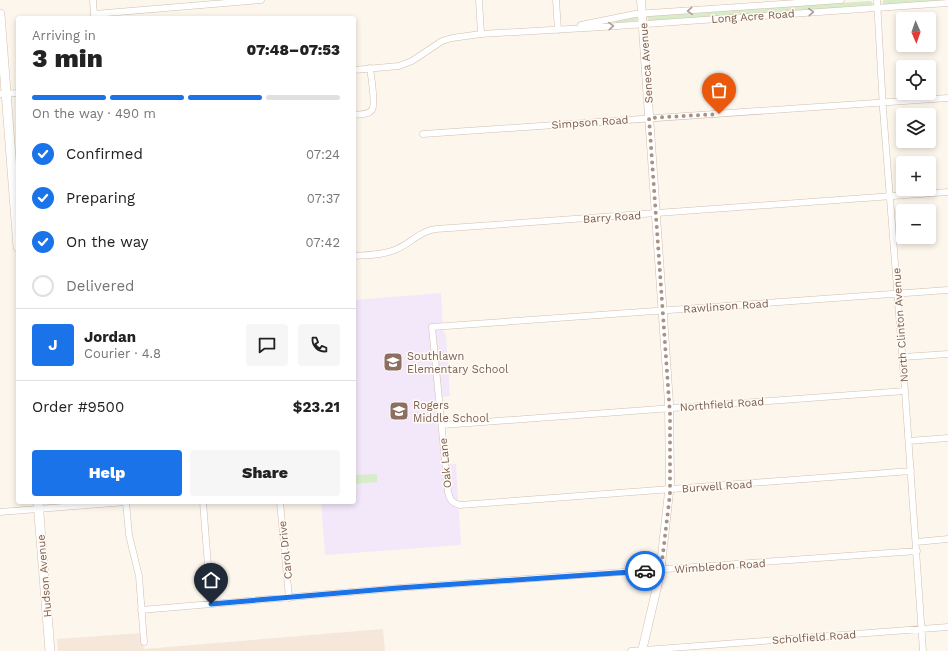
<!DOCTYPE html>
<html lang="en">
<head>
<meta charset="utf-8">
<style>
  body { margin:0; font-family:"Work Sans",sans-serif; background:#f6f6f6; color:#222; height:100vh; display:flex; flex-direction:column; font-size:15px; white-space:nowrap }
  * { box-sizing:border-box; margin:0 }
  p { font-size:13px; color:#767676 }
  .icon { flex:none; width:22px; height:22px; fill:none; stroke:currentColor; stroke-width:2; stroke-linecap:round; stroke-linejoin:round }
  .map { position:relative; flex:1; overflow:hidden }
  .side { position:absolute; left:16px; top:16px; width:340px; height:488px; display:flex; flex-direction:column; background:#fff; border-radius:4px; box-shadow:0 2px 6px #0003 }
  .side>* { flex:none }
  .needle { width:26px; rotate:178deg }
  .controls { position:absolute; left:896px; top:12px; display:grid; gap:8px }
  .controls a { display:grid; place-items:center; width:40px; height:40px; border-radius:4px; background:#fff; box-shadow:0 2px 6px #0003; font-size:20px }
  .pin { position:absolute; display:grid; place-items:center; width:34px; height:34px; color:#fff; margin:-41px -17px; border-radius:50% 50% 50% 0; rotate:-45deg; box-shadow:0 0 4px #0007 }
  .pin .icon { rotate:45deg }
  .courier { position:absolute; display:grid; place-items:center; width:40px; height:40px; margin:-20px; border:3px solid #1a73e8; border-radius:50%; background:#fff; color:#222; box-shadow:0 1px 5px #0007 }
  .summary em { font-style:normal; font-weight:800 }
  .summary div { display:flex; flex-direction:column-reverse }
  .summary { display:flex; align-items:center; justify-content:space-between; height:68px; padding:0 16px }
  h1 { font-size:26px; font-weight:800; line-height:30px }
  .bar { display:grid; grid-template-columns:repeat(4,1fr); gap:6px 4px; align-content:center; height:48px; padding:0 16px }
  .bar i { height:5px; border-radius:3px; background:#e0e0e0 }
  .bar .current { background:#1a73e8 }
  .bar p { grid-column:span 4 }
  .line { display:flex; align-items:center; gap:10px; padding:0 16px; border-top:1px solid #e0e0e0 }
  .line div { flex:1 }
  .round { display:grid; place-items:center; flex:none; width:42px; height:42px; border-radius:4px; background:#f6f6f6 }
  ol { padding:0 16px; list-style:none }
  li { display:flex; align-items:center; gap:12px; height:44px }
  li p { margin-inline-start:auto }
  li .icon { padding:4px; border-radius:50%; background:#1a73e8; color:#fff; stroke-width:4 }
  li:last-child { color:#767676 }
  li i { width:22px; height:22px; border:2px solid #e0e0e0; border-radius:50% }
  .primary-button { display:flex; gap:8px; margin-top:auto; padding:8px 16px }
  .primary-button a { flex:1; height:46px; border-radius:4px; background:#1a73e8; color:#fff; font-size:16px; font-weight:800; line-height:46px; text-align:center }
  .primary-button a+a { background:#f6f6f6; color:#222 }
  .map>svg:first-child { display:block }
  .residential { fill:#f5e8da }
  .education { fill:#f3e8fa }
  .green { fill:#d8ecc9 }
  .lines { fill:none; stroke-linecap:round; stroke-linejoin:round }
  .minor-casing { stroke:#d1beb0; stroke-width:7 }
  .tertiary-casing { stroke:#d1beb0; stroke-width:9 }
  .secondary-casing { stroke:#d6c0b0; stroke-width:10 }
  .minor { stroke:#fff; stroke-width:6 }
  .tertiary { stroke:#fff; stroke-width:8 }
  .secondary { stroke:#fff; stroke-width:9 }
  .oneway { stroke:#af9d94 }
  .done { stroke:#a89285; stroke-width:4; stroke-dasharray:0 7.2 }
  .route { stroke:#1a73e8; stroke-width:5 }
  .labels { text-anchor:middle; stroke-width:3; stroke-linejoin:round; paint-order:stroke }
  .street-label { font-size:11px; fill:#7a5c4d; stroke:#fffaf3 }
  .education-label { font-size:11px; fill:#785e54; stroke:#fffaf3; text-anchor:start }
</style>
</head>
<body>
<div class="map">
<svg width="948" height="651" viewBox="0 0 948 651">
  <rect width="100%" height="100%" fill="#fdf6ec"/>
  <path class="residential" d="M383,629l2,22h-327l-1,-12 85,-6 2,16z"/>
  <path class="education" d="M441,293l2,38 3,4 4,61 -15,2 7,66h14l5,81 -136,10 -4,-53h33v-202z"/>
  <path class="green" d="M884,0h64l-64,5 -2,-3z
    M870,1l2,1 1,2 -2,2 -222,15 -2,-3 2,-2z
    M634,17l4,1 -1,3 -21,2v-2z
    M377,474v8l-22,2 -1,-9z"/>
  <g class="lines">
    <g class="minor-casing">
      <path id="minor" d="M93,0l1,16
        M479,0l2,34
        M556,0l2,30
        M877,0l6,109 22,282 18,260
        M94,14l167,-14
        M581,25l54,-11 206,-14
        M354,70l45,-4 13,-5 30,-20 10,-3 29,-4 122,-7 345,-24
        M0,94l18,-1
        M354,115c6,-1 14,0 18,-5 4,-6 -1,-34 -2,-42
        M423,134l525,-36
        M354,256c14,-1 30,-1 43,-7 14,-6 23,-18 39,-20l512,-37
        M903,357l45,-3
        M442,425l463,-34
        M909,441l39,-3
        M911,471l-451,34c-8,-2 -10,-5 -12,-13l-16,-165 516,-37
        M126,502l3,33 10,41 5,66
        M203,502l8,102
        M280,502l9,96
        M0,512l126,-10
        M916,542l32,-3
        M141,610l257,-22 519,-37
        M631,651l317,-24"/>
    </g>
    <g class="tertiary-casing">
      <path id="tertiary" d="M641,0l28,403 1,80 -10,91 -18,77"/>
    </g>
    <g class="secondary-casing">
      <path id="secondary" d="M0,14l18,233
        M38,502l12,149"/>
    </g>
    <use href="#minor" class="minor"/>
    <use href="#tertiary" class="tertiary"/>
    <use href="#secondary" class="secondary"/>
  </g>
  <defs><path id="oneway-chevron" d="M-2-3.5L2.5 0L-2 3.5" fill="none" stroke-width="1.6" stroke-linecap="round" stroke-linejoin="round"/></defs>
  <g class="oneway">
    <use href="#oneway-chevron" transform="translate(690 11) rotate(176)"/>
    <use href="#oneway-chevron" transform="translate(811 12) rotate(-4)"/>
    <use href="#oneway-chevron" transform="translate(611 26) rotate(-4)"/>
  </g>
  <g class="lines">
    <path class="done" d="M645,571l16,-1 9,-76v-80l-21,-296 70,-4"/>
    <path class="route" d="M211,604l187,-16 247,-17"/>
  </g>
  <defs>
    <g id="school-square" transform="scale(1)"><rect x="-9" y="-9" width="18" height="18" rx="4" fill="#8d6e63" stroke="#fffaf3"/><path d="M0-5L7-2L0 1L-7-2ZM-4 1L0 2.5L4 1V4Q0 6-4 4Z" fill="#fff"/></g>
  </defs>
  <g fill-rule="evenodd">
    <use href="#school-square" x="393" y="362"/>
    <use href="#school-square" x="399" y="411"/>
  </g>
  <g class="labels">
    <g class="street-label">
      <text transform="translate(753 16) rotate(-4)" y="4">Long Acre Road</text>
      <text transform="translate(646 63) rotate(-94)" y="4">Seneca Avenue</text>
      <text transform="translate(590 122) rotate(-4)" y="4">Simpson Road</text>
      <text transform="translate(612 217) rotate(-4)" y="4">Barry Road</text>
      <text transform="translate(726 306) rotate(-4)" y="4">Rawlinson Road</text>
      <text transform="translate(900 325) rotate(-94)" y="4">North Clinton Avenue</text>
      <text transform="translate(722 404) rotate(-4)" y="4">Northfield Road</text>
      <text transform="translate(445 463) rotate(-95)" y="4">Oak Lane</text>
      <text transform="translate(717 486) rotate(-4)" y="4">Burwell Road</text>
      <text transform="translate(285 550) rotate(-96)" y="4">Carol Drive</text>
      <text transform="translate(720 566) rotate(-4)" y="4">Wimbledon Road</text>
      <text transform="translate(44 576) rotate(-95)" y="4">Hudson Avenue</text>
      <text transform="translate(814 637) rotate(-4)" y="4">Scholfield Road</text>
    </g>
    <g class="education-label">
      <text x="407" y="360">Southlawn<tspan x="407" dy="13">Elementary School</tspan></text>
      <text x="413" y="409">Rogers<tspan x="413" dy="13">Middle School</tspan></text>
    </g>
  </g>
</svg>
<div class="controls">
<a><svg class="needle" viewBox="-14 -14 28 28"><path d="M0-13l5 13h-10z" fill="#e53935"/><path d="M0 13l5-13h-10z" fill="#767676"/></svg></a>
<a><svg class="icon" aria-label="locate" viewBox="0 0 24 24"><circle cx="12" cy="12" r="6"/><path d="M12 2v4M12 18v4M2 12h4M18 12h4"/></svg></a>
<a><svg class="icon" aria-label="layers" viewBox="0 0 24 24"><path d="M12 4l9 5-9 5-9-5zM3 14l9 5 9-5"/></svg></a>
<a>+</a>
<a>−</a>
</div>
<div class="pin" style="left:719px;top:114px;background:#ea580c"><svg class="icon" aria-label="bag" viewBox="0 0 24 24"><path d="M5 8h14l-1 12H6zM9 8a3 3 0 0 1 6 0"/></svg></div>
<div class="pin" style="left:211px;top:604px;background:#1f2937"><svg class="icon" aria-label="home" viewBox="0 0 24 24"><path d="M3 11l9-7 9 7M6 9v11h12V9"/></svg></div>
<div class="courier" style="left:645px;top:571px"><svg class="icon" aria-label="car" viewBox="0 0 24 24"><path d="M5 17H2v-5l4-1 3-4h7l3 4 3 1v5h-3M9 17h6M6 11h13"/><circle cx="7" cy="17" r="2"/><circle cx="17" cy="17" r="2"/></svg></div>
<section class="side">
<div class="summary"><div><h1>3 min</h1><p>Arriving in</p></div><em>07:48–07:53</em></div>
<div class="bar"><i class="current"></i><i class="current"></i><i class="current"></i><i></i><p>On the way · 490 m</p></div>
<ol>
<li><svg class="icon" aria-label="check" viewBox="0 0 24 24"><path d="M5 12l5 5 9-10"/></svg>Confirmed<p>07:24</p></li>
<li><svg class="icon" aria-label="check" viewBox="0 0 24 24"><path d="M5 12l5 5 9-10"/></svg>Preparing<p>07:37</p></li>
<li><svg class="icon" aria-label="check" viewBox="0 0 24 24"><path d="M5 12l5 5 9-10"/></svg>On the way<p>07:42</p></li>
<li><i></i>Delivered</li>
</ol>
<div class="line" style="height:72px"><b class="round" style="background:#1a73e8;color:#fff">J</b><div><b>Jordan</b><p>Courier · 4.8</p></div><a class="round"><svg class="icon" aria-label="chat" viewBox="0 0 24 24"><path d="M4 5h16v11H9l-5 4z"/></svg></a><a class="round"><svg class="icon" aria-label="phone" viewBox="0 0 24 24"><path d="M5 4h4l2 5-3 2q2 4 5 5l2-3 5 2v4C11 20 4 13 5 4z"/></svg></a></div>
<div class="line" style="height:52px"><div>Order #9500</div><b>$23.21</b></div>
<div class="primary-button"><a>Help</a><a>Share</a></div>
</section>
</div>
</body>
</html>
